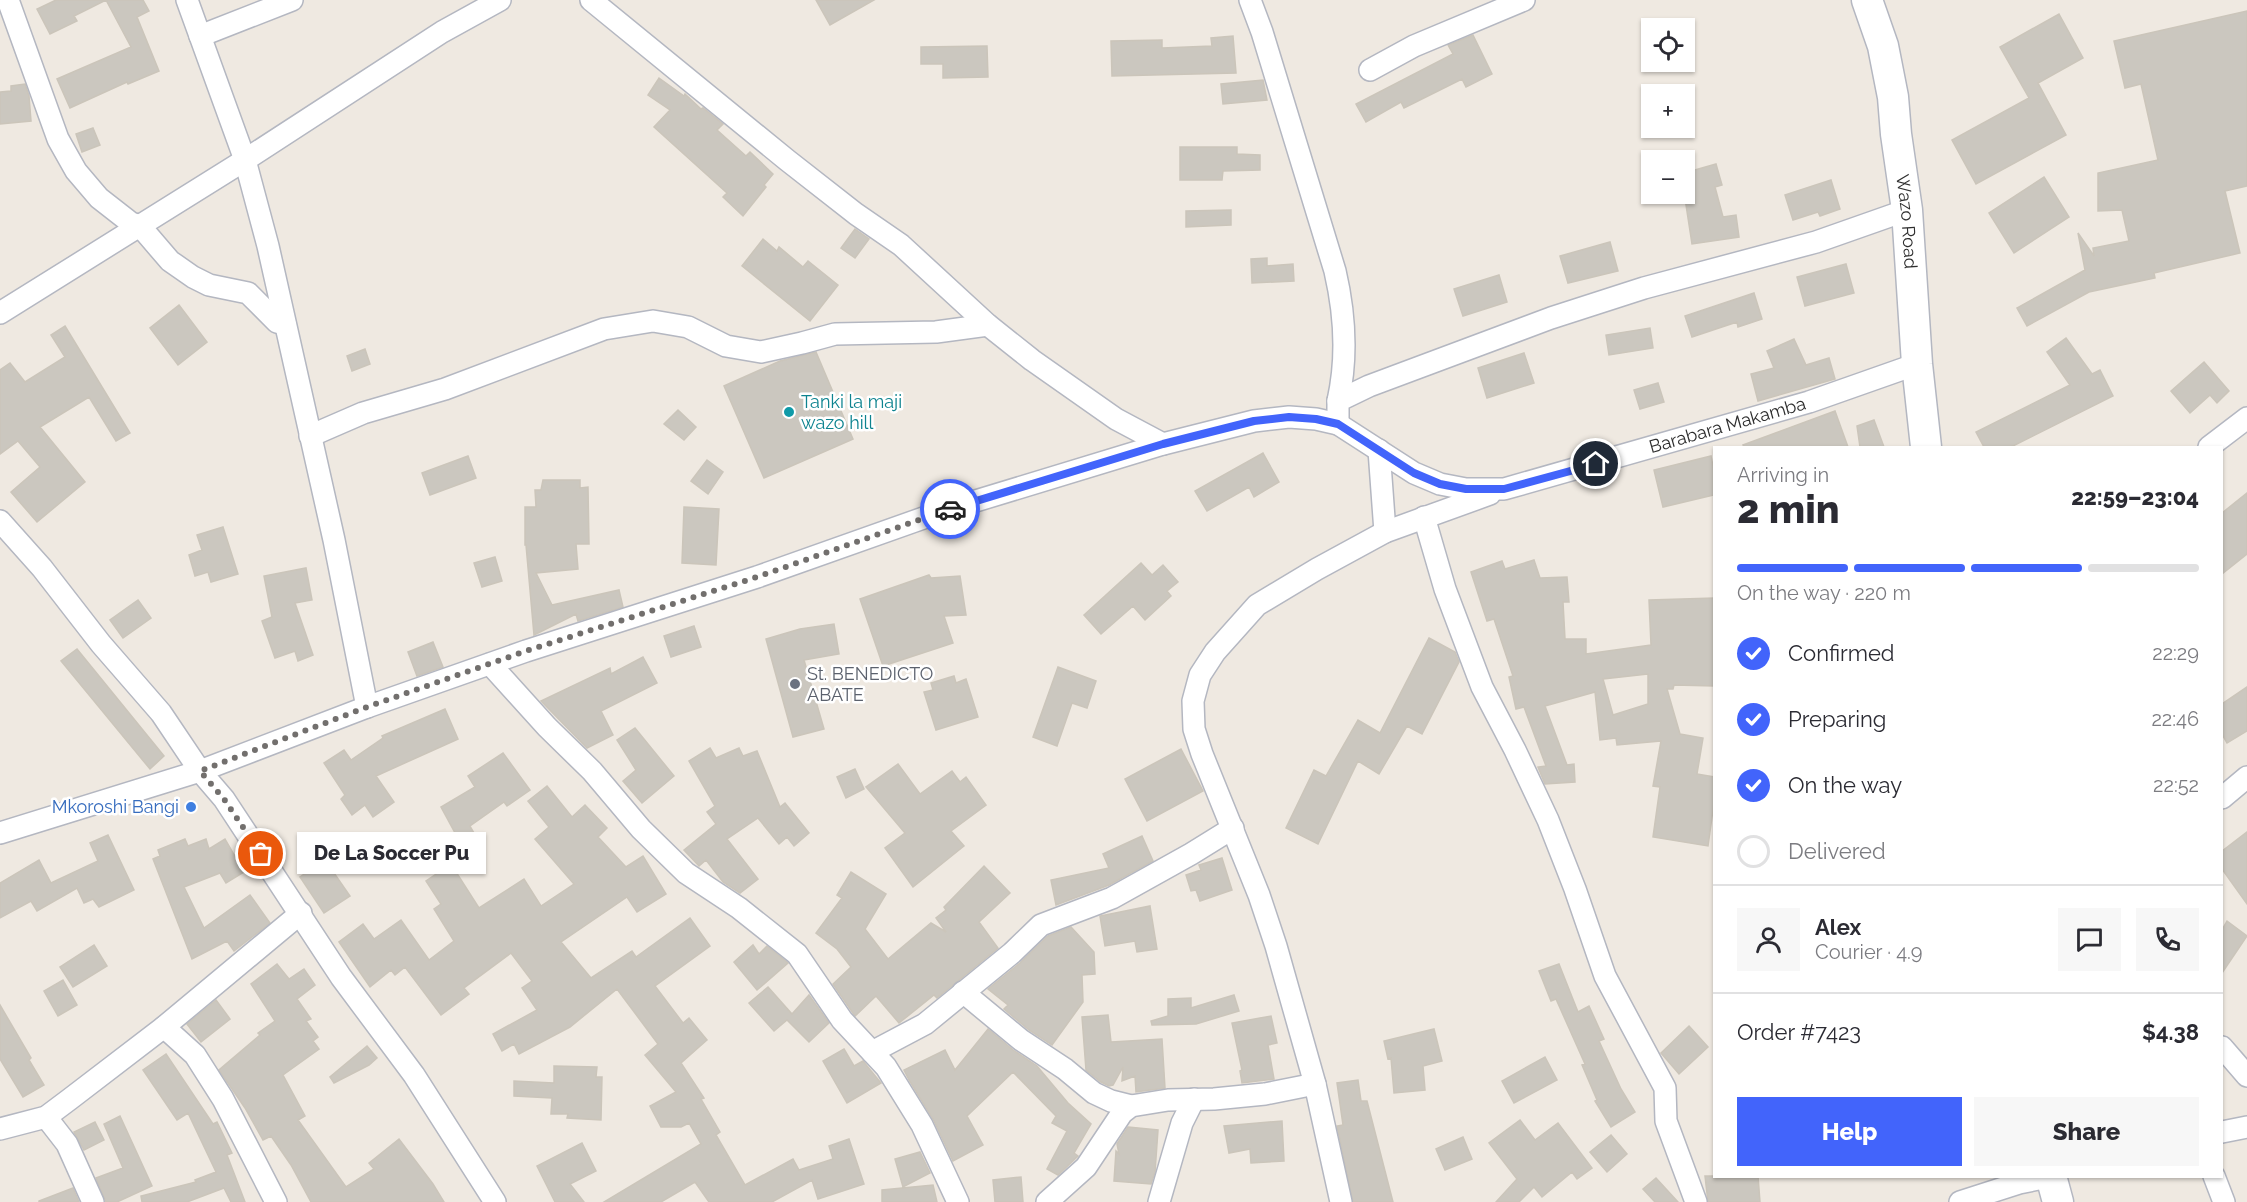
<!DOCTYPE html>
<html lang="en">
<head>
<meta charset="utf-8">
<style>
  body { margin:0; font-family:Raleway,sans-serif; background:#f7f7f7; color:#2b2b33; height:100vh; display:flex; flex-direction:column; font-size:22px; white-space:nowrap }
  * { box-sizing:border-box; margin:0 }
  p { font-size:20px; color:#7c7c81 }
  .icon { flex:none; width:33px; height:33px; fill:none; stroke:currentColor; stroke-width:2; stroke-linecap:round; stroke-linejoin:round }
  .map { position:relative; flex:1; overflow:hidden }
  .side { position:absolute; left:1713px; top:446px; width:510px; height:732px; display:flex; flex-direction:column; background:#fff; border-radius:0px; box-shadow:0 2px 4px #0004 }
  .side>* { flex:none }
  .buttons { position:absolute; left:1641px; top:18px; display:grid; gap:12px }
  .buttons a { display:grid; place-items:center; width:54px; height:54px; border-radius:0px; background:#fff; box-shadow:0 2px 4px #0004; font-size:30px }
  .pin { position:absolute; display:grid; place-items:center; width:51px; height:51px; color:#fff; margin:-26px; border:3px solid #fff; border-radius:50%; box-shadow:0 2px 6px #0007 }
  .courier { position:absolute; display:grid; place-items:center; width:60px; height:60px; margin:-30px; border:4px solid #4264fb; border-radius:50%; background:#fff; color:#222; box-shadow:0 2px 8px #0007 }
  .bubble { position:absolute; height:42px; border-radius:0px; background:#fff; box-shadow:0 2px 4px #0004; font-size:20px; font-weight:800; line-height:42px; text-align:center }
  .overview em { font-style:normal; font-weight:800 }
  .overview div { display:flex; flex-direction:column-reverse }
  .overview { display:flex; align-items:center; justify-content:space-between; height:102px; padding:0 24px }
  h1 { font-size:39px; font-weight:800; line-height:45px }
  .bar { display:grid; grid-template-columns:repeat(4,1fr); gap:9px 6px; align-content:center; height:72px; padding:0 24px }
  .bar i { height:8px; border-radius:4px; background:#e1e1e2 }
  .bar .on { background:#4264fb }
  .bar p { grid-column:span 4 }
  .line { display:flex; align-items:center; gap:15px; padding:0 24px; border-top:2px solid #e1e1e2 }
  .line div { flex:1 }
  .round { display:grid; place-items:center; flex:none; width:63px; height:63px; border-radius:0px; background:#f7f7f7 }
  ol { padding:0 24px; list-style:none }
  li { display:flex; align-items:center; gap:18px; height:66px }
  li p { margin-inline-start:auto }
  li .icon { padding:6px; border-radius:50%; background:#4264fb; color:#fff; stroke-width:4 }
  li:last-child { color:#7c7c81 }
  li i { width:33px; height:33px; border:3px solid #e1e1e2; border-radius:50% }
  .action { display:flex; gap:12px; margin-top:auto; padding:12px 24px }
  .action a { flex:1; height:69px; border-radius:0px; background:#4264fb; color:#fff; font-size:24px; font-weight:800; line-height:69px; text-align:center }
  .action a+a { background:#f7f7f7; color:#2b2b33 }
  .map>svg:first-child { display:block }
  .building { fill:#cbc7bf; stroke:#cbc5ba; stroke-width:1.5; fill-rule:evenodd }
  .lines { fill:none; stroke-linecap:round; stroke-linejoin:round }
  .street-casing { stroke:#b4b7c1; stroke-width:24 }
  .secondary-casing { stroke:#b4b7c1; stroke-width:33 }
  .street { stroke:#fff; stroke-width:21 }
  .secondary { stroke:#fff; stroke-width:30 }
  .done { stroke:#726f6d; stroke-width:6; stroke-dasharray:0 10.8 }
  .route { stroke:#4264fb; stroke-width:8 }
  .culture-dot { fill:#0f9aa8; stroke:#fff; stroke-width:2 }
  .worship-dot { fill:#6b7280; stroke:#fff; stroke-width:2 }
  .shop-dot { fill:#3f7fe0; stroke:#fff; stroke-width:2 }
  .labels { text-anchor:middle; stroke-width:5; stroke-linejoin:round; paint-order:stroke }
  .street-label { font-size:18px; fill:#2e2e2e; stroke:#fff }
  .culture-label { font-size:18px; fill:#0d838f; stroke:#fff; text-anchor:start }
  .worship-label { font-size:18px; fill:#5b616d; stroke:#fff; text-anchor:start }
  .shop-label { font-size:18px; fill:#366cbe; stroke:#fff; text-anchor:end }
</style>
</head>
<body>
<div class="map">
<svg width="2247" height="1202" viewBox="0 0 2247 1202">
  <rect width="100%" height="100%" fill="#efe9e1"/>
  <path class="building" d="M56,0h87l6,11 -12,6 22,54 -31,13 -1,-2 -57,26 -13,-29 74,-32 -25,-47 -32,16 3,5 -27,13 -13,-25z
    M816,0h58l-44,25z
    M2247,11v175l-22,5 15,62 -86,20 1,5 -66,14 -62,34 -10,-18 68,-38 -7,-37 16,23 -1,-8 36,-7 -7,-31 -24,1v-38l60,-13 -17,-76 -16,4 -11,-47z
    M2059,14l24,44 -45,25 28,52 -90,49 -24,-44 77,-42 -29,-51z
    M1473,35l19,39 -26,13 -4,-8 -58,29 -3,-6 -35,20 -10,-18 97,-50 -5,-9z
    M1233,36l3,37 -124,3 -1,-35 51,-1v8l50,-2 -1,-8z
    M987,46l1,31 -45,1v-14h-22v-17z
    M659,78l25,18 1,-2 16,15 2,-1 20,16 -6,6 29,26 4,-4 23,22 -9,11 2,2 -23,29 -20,-19 4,-4 -73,-66 16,-17 -22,-15z
    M1263,80l4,20 -44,4 -2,-20z
    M25,84l4,12 2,25 -31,3v-32l11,-1v-5z
    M93,128l7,17 -18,7 -6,-18z
    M1180,147h57v7l23,1v15l-37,1 -1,9h-42z
    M1716,164l6,21 -7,2 8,30 13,-2 3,22 -47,7 -8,-52v-19z
    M2044,177l25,40 -55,36 -25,-40z
    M1831,180l9,29 -20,7 -2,-4 -25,8 -8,-25z
    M1231,210v15l-45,2v-16z
    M855,229l14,10 -14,19 -14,-10z
    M763,239l14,12 2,-4 24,20 5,-6 30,24 -28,36 -68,-55z
    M1610,242l8,29 -50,12 -8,-27z
    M1267,258v8l26,-2 1,17 -42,2 -1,-24z
    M1846,264l8,29 -49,13 -8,-29z
    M1499,275l8,27 -44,14 -9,-27z
    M1754,293l8,26 -24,8 -1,-5 -45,15 -7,-21z
    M179,305l28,37 -29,23 -28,-37z
    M65,326l65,107 -14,8 -27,-44 -49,30 45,55 -48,40 -26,-30 29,-25 -22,-26 -18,13v-84l10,-7 15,19 40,-25 -14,-22z
    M1650,328l3,20 -44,7 -3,-20z
    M2066,338l26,36 8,-4 13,26 -102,51h-27l-8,-15 94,-47 -23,-33z
    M1794,339l12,26 23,-7 6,21 -77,22 -7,-27 23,-6 -7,-17z
    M365,349l5,15 -18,7 -5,-15z
    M816,352l37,87 -89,39 -40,-92 56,-25z
    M1524,353l10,30 -47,15 -9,-30z
    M2204,362l25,29 -12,12 -7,-8 -20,18 -19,-22z
    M1658,383l6,19 -24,7 -6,-19z
    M678,410l18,17 -12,13 -20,-16z
    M1835,411l13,36h-104l-1,-2z
    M1874,420l10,27h-24l-3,-21z
    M1263,453l16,29 -25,15 -5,-10 -42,24 -12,-20z
    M468,456l8,22 -46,17 -8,-22z
    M1711,456l3,15v24l-51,12 -9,-37z
    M707,460l16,12 -15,22 -17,-13z
    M543,480h37v8l8,-1 1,57h-13l2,25 -42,4 16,32 67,-15 4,17 -45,14 -2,-7 -42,21 -8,-90h-1v-38h11l-1,-17h6z
    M2247,493v61l-25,20v-61z
    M684,507l35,2 -3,56 -34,-2z
    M223,527l15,47 -27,8 -3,-10 -13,4 -6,-21 13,-5 -5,-15z
    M495,557l7,24 -20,6 -8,-24z
    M1534,560l6,18 27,-1 2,25h-6l2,37h21v15l65,-9 -2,-45 65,-2v88l-40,-1 -1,4h-6l13,45 23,4 -6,36 17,3v26l-6,43 -55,-9 7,-50 -7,-1 8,-45 -44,4 -1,-7 -16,2 -5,-48 -50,14 22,59 7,-1 1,18 -30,2 -7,-17 8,-1 -22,-59 -8,2 -7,-32 4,-1 -19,-57 -7,2 -16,-49 31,-11 3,8zM1648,674v30l-35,11 -10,-36z
    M1141,563l11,12 11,-10 15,17 -11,9 4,5 -26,24 -12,-14 -32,28 -17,-19z
    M306,568l6,32 -17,3 18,52 -15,6 -3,-10 -20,7 -13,-37 10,-4 -8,-41z
    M929,575l2,3 29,-2 6,39 -22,1 9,27 -70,23 -23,-67z
    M138,600l13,18 -28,20 -13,-18z
    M834,624l5,30 -35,6 20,69 -31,8 -27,-98 34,-10z
    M694,626l7,21 -30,10 -7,-21z
    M1429,638l26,14 4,10 -37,72 -15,-8 -28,48 -21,-13 -40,83 -32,-16 28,-58 12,6 32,-56 22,13z
    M433,642l10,25 -26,9 -9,-24z
    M77,649l87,107 -14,13 -89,-108z
    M643,657l14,26 -56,28 12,24 -26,13 -46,-47 69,-33 1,6z
    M1058,667l38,14 -9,27 -15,-5 -15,43 -24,-9z
    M954,676l2,7 10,-4 12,38 -42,13 -12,-38 9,-2 -2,-7z
    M2247,687v44l-20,12 -5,-9v-30z
    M445,709l13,30 -82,37 18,26 -21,15 -8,-12 -13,10 -11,-16 4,-4 -21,-32 20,-13 7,10 32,-22 -1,-2z
    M635,728l39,48 -32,27 -19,-22 13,-11 -19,-30z
    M710,748l6,10 23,-10 4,8 14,-5 23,56 5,-4 24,30 -15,13 -7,-9 -8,7 -21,-26 -31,21 31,40 -18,14 -17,-11 -17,-22 -7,6 -15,-16 32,-26 -9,-12 8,-6 -26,-45z
    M1181,749l22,42 -56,30 -22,-42z
    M503,753l27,37 -23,16 -3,-4 -34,24 12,21 -15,8 -26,-48 34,-20 -7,-11z
    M898,764l22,30 32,-23 8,11 6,-5 20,28 -35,26 13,15 -51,41 -28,-39 20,-15 -39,-46z
    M855,769l9,20 -18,9 -9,-21z
    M547,786l25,31 13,-12 22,23 -9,9 28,30 17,-11 23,38 -29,18 -10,-15 -66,45 30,36 41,-27 4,6 54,-39 20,28 -55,40 28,37 6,-5 18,22 -26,23 23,35 -3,1 19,33 -4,3 29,50 48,-26 6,11 34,-11 -4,-13 20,-7 15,45 -46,15 -6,-19 -40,22h-63l-14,-20 -34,20h-57l97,-58 -12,-21 -8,4h-20l-11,-21 26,-14 -31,-37 13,-11 -41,-55 -47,38 -51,27 -5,-10 -12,7 -9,-17 44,-24 -15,-22 10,-7 -21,-28 -47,35 5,6 -28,21 -36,-48 -10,8 -4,-5 -21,17 -31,-45 24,-18 11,15 27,-19 28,40 25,-19 -20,-32 7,-5 -15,-23 25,-17 28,44 45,-29 17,27 33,-22 -39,-45 14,-12 -21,-26z
    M2247,832v72l-25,-35v-18z
    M108,835l26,55 -35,17 -6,-8 -9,4 -7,-15 -40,23 -6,-10 -31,17v-35l39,-23 12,23 47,-22 -8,-18z
    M1142,836l11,25 -44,24 -53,20 -5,-25 58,-12 -6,-14z
    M185,839l3,7 18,-7 3,10 16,-10 19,33 -18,11 -6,-10 -36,14 20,41 46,-33 20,28 -36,28 -7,-10 -35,18 -39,-100 7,-3 -2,-6z
    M1222,858l10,32 -32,11 -4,-11 -5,1 -5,-16 15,-5 -2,-5z
    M325,860l25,36 -26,17 -24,-36z
    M984,866l26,27 -31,29 19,26 -61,50 -3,-3 -35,28 -23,-27 -21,20 -22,-32 18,-17 -14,-18 -21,-16 26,-35 -5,-3 14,-23 35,22 -21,35 23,30 43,-36 15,9 -10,-14 10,-8 -2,-3z
    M1150,906l7,43 -20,3 -2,-11 -30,5 -5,-30z
    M2227,921l20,15 -25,37v-43z
    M1071,927l23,25 1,22 -13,1 1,27 -31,43 -23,-15 -25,-21 4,-4 -20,-16 32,-26 28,-27z
    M94,945l13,21 -34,21 -13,-20z
    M753,945l6,9 8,-8 21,17 -31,27 -23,-28z
    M277,964l12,15 15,-10 11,16 -18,14 14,20 -5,2 12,16 -5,4 6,8 -36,26 22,41 -7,4 48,67 28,-18 -5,-6 30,-24 34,45 11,18h-133l-20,-37 -20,-29 -8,4 -18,-32 -26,-38 41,-35 -2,-2 17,-12 -24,-37z
    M1559,964l19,48 11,-6 15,33 -5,2 22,48 14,23 -24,15 -16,-26 2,-1 -15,-35 3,-1 -29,-65 -5,2 -12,-30z
    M63,980l14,25 -19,11 -14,-25z
    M768,987l24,27 17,-19 20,28 -20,19 -22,-22 -13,11 -25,-28z
    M1234,995l5,16 -43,13 -44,1 -1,-4 17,-5v-17l23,-1v10z
    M216,1000l14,19 -29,23 -14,-18z
    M0,1005l31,53 -2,2 15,25 -21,12 -23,-38z
    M1108,1015l3,27 51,-3 3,49 -29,4 -1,-16 -13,5 1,-14 -10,18 -4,1 -8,-4 -15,-12 -4,-53z
    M1271,1016l6,27 -9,2 6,34 -32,4 -2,-12 2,-1 -10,-47z
    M1689,1026l19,21 -29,27 -18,-21z
    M988,1029l25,21 24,16 31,37 23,21 -17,29 4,3 -20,19 -11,-6 20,-38 -15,-8 4,-7 -43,-44 -46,44 16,29 -30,16 -20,-42 -24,-39 -5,-10 41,-20 10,20z
    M1434,1029l8,32 -19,5 2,24 -31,3 -3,-35 -3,1 -4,-18z
    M367,1046l10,12 -8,7 -35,18 -4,-6z
    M844,1049l10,17 9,-5 18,22 -34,20 -24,-42z
    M166,1054l47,70 4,-2 15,31 -5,2 18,47h-14l-7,-14 -37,14h-45l-1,-6 55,-14 -1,-2 21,-8 -28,-59 -11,7 -34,-50z
    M1545,1057l12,23 -43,23 -12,-22z
    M554,1066l43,1 -1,10h6l-1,43 -34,-2 1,-4h-17l1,-16 -38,-2v-15l40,2z
    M1358,1080l3,21h6l26,101h-40l-16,-76 6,-1 -6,-42z
    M120,1116l32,70 -35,16h-11l-10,-24 27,-10 -19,-44z
    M1520,1120l15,20 23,-17 34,45 -15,11 -5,-7 -30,25 -8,-10 -15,15h-23l21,-23 -28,-36z
    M1282,1121l2,40 -33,2 -1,-14 -21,4 -5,-27z
    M95,1122l9,18 -20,10 -10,-18z
    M1128,1127l30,3 -3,42 -4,12 -37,-3 2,-30 3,3 -2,-10z
    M1611,1135l16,19 -20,18 -17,-20z
    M1463,1137l9,22 -27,11 -9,-21z
    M582,1143l14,28 -26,13 14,18h-29l-18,-36z
    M920,1152l10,21 -27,14 -8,-28z
    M1705,1176h53l2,26h-52z
    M1021,1177l2,25h-28l-2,-22z
    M1656,1178l22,24h-23l-12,-13z
    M933,1185l4,17h-55v-12z
    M73,1188l6,14h-40v-1z"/>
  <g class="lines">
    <g class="street-casing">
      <g id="street">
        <path d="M8,0l50,139 18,32 23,27 32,25 9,3 30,35 23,16 16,8 39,8 29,29 8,2"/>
        <path d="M187,0l58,160 23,86 66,294 33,167"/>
        <path d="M591,0l196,160 69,54 45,31 87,80 44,35 84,59 47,25"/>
        <path d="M1250,0l12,32 73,239c10,43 13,85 3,130"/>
        <path d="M200,36l92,-36"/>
        <path d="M1370,70l44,-24 110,-46"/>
        <path d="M0,313l245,-153 197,-128 58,-32"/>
        <path d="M1338,424v-23l31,-15 182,-68 93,-30 172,-46 91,-32"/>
        <path d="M310,436l53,-23 82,-24 159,-60 49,-8 35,6 38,19 35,6 41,-9 33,-9 101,-2 52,-7"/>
        <path d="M2209,447l38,-29"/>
        <path d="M1379,450l6,82"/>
        <path d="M1424,517l21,72 37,98 33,63 33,70 27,69 30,87 60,112 1,33 30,81"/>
        <path d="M0,521l42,47 59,76 60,69 39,58 24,28 117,178 73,98 81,127"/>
        <path d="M490,664l57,63 45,44 49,58 45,44 53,35 58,46 45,66 44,47 36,58 36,77"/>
        <path d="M2222,798l25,-21"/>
        <path id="s1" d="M0,833l200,-62 167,-64 159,-56 231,-74 189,-67 217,-66 91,-23 35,-4 27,2 22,5 76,49 26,11 26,5h38l305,-87 108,-38"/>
        <path d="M963,992l58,48 44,29 29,24 17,8 20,5"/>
        <path d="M164,1027l31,28 28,44 53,103"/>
        <path d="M2222,1047l25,29"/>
        <path d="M872,1052l53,-28 87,-71 29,-28 71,-27 79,-44 42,-26"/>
        <path d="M46,1117l21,27 26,58"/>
        <path d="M0,1129l46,-12 24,-18 94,-72 137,-114"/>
        <path d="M2222,1132l25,-5"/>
        <path d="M2214,1176l10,26"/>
        <path d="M1047,1202l39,-35 36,-54 9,-7 37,-6 46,-1 51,-5 50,-10"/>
        <path d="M1159,1202l23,-79 12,-24"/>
        <path d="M1341,1202l-26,-118 -39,-138 -17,-51 -57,-141 -8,-25 -1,-28 7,-26 15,-23 42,-47 60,-36 68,-37 105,-38"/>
        <path d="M1960,1202l59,-19 34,-7"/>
      </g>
    </g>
    <g class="secondary-casing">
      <g id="secondary">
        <path id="s2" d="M1867,0l16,46 10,51 3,37 11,76 10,154 9,83"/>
        <path d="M2051,1176l7,26"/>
      </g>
    </g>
    <use href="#street" class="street"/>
    <use href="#secondary" class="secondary"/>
  </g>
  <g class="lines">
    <path class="done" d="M261,854l-37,-55 -24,-28 167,-64 159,-56 231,-74 193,-68"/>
    <path class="route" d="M950,509l213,-65 91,-23 35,-4 27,2 22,5 76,49 26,11 26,5h38l92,-25"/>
  </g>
  <circle class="culture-dot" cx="789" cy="412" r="6"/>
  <circle class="worship-dot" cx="795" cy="684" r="6"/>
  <circle class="shop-dot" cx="191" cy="807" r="6"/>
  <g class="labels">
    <g class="street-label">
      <text dy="6" stroke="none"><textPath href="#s2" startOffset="226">Wazo Road</textPath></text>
      <text dy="6" stroke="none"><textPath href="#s1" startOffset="1821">Barabara Makamba</textPath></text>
    </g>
    <g class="culture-label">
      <text x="801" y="408">Tanki la maji<tspan x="801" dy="21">wazo hill</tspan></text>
    </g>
    <g class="worship-label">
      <text x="807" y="680">St. BENEDICTO<tspan x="807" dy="21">ABATE</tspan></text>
    </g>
    <g class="shop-label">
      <text x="179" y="813">Mkoroshi Bangi</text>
    </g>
  </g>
</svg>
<div class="buttons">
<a><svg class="icon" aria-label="locate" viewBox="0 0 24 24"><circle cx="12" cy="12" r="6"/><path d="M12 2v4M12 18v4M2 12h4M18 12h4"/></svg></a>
<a>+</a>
<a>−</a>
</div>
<div class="pin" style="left:261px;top:854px;background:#ea580c"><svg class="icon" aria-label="bag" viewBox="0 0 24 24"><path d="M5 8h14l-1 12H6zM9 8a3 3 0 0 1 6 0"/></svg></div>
<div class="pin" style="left:1596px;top:464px;background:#1f2937"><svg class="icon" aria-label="home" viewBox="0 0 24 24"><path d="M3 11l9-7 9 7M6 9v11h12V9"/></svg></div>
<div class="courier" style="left:950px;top:509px"><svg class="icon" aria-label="car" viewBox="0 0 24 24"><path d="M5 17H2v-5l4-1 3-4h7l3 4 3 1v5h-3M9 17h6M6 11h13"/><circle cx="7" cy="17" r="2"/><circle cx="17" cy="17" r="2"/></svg></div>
<div class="bubble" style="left:297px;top:832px;width:189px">De La Soccer Pu</div>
<section class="side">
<div class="overview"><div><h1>2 min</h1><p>Arriving in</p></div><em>22:59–23:04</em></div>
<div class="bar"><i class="on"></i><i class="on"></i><i class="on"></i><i></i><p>On the way · 220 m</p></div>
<ol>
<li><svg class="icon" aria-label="check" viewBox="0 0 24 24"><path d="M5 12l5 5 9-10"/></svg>Confirmed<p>22:29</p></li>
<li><svg class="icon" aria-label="check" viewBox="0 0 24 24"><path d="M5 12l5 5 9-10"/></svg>Preparing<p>22:46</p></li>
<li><svg class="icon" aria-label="check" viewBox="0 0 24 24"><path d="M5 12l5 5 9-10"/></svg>On the way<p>22:52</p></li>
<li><i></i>Delivered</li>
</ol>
<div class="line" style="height:108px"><a class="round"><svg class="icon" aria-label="person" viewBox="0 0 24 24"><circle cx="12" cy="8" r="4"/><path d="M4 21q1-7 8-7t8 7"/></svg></a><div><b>Alex</b><p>Courier · 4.9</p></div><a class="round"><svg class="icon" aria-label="chat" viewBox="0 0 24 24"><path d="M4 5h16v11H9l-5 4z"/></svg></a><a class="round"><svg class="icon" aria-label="phone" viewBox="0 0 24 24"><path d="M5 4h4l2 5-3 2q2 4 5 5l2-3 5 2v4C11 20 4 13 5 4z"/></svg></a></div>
<div class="line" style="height:78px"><div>Order #7423</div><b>$4.38</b></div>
<div class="action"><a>Help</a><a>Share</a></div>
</section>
</div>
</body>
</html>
